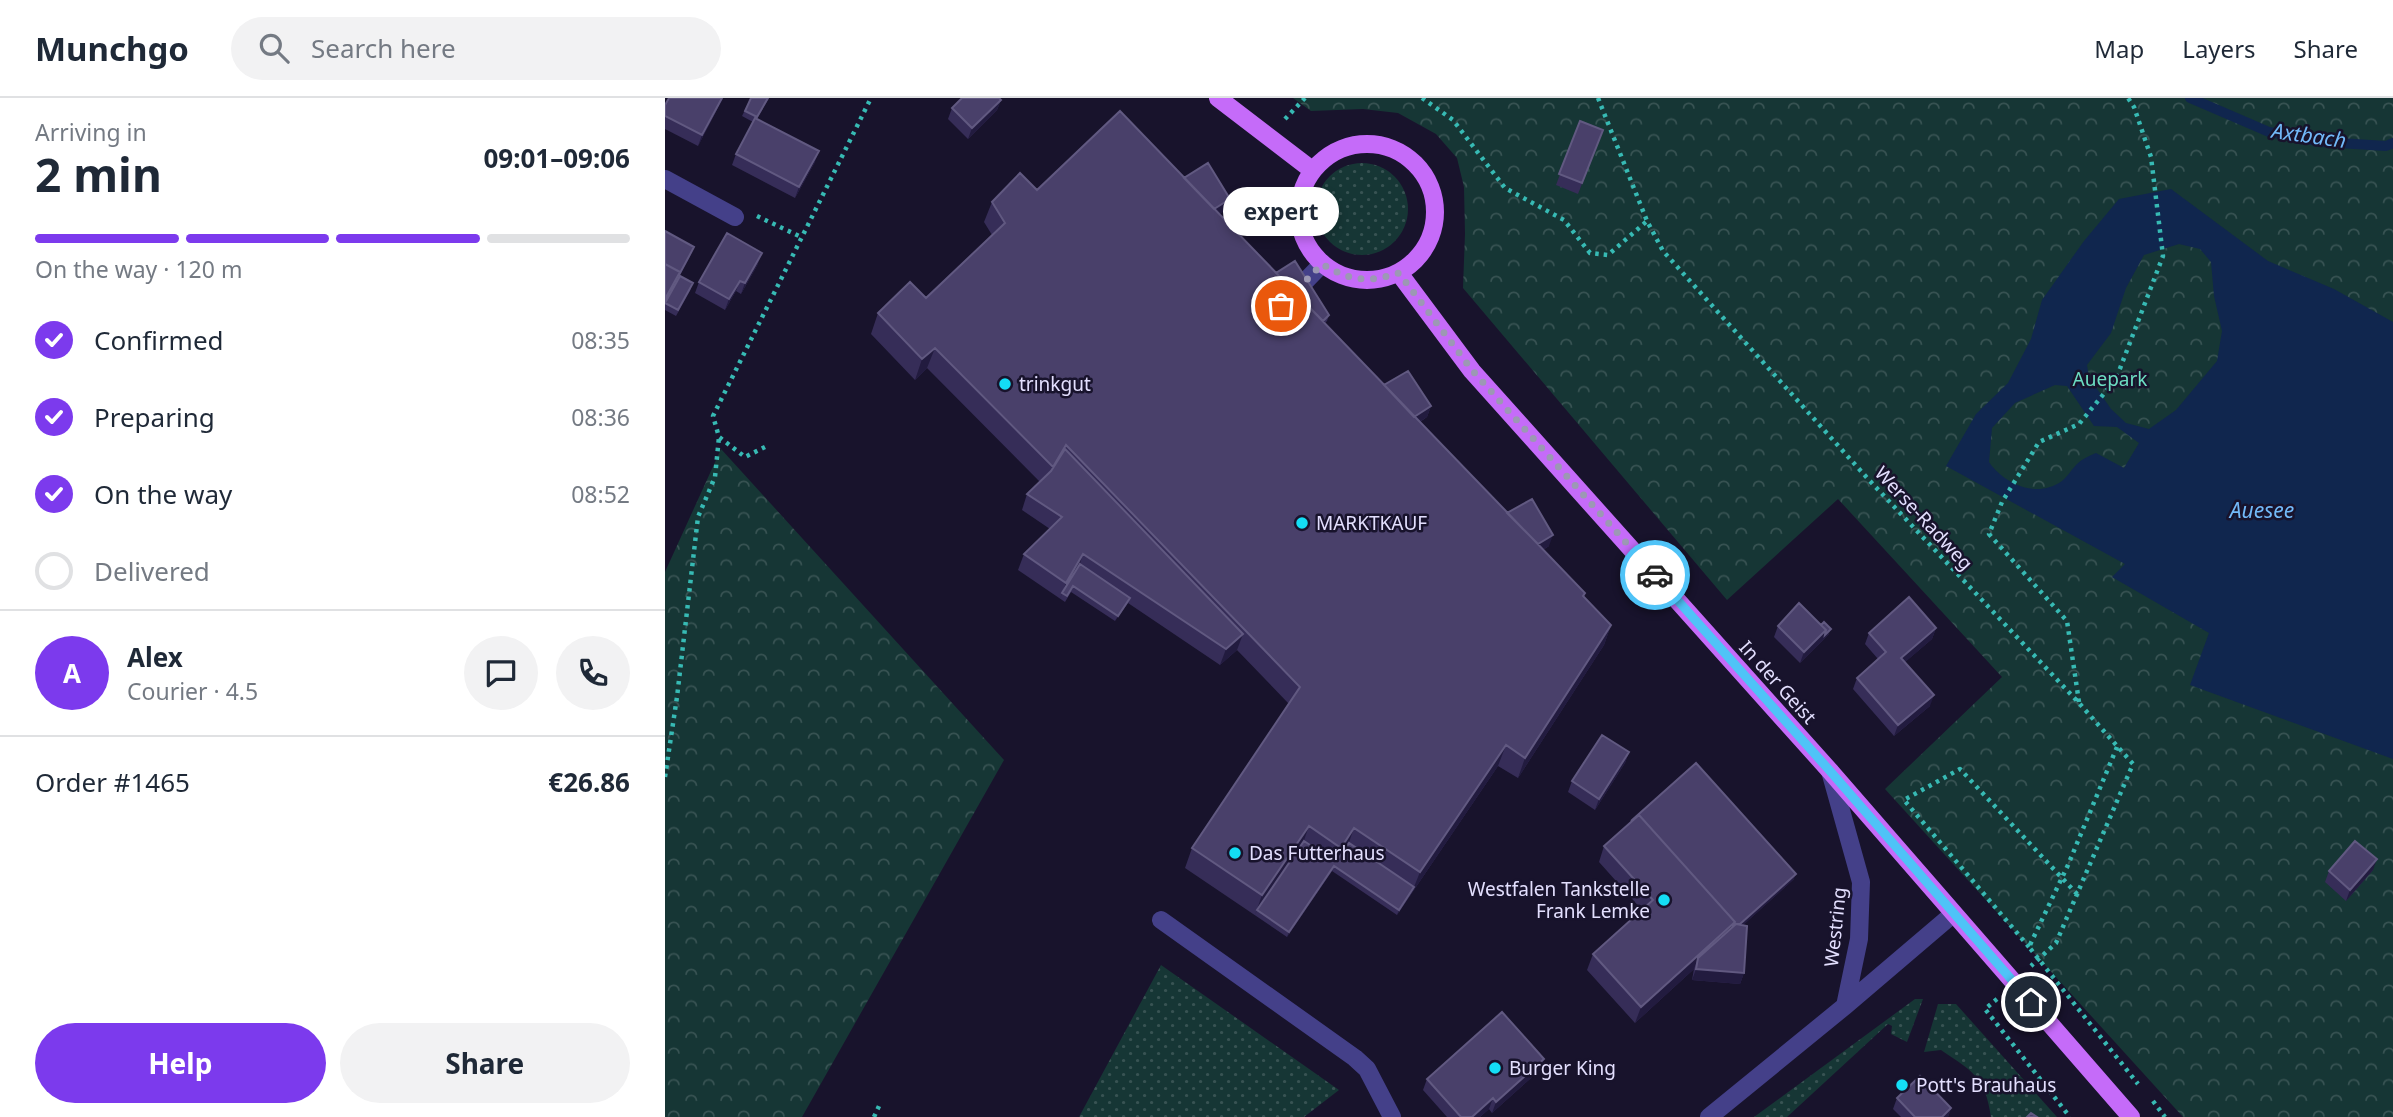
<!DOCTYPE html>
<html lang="en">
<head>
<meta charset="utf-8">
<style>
  body { margin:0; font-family:"Noto Sans",sans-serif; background:#f2f2f3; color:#1f2937; height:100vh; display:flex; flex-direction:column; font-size:26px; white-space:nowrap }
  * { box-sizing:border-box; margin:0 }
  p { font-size:23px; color:#747a83 }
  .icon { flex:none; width:38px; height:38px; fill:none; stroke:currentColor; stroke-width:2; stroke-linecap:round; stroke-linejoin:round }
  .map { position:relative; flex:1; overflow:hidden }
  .details { display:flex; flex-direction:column; background:#fff; width:665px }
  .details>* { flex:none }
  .pin { position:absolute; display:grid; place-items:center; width:60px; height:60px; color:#fff; margin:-30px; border:4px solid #fff; border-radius:50%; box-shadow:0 2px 7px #0007 }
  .courier { position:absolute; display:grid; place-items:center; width:70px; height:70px; margin:-35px; border:5px solid #4fc3f7; border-radius:50%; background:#fff; color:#222; box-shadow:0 2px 9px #0007 }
  .bubble { position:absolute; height:49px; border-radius:24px; background:#fff; box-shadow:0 4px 10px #0003; font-size:23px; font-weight:700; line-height:49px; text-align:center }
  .overview em { font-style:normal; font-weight:700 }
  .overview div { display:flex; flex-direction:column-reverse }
  .overview { display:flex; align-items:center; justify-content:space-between; height:119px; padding:0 35px }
  h1 { font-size:46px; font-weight:700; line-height:52px }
  .bar { display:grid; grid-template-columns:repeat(4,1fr); gap:10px 7px; align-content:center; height:84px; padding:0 35px }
  .bar i { height:9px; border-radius:5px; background:#e0e1e3 }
  .bar .on { background:#7c3aed }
  .bar p { grid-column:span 4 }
  .line { display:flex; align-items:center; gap:18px; padding:0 35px; border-top:2px solid #e0e1e3 }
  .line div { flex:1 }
  .round { display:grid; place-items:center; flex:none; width:74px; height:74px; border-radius:37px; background:#f2f2f3 }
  ol { padding:0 35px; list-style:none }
  li { display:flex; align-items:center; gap:21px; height:77px }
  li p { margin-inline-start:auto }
  li .icon { padding:7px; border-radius:50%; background:#7c3aed; color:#fff; stroke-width:4 }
  li:last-child { color:#747a83 }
  li i { width:38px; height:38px; border:4px solid #e0e1e3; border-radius:50% }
  .button { display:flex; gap:14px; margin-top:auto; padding:14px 35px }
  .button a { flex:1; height:80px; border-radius:42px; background:#7c3aed; color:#fff; font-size:28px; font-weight:700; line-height:80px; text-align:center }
  .button a+a { background:#f2f2f3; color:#1f2937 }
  header { display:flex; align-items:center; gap:42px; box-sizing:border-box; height:98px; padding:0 35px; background:#fff; border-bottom:2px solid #e0e1e3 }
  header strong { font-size:33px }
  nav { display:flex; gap:38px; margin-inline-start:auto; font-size:24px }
  .search { width:490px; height:63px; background:#f2f2f3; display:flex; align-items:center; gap:18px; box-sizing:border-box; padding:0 24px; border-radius:38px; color:#747a83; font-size:26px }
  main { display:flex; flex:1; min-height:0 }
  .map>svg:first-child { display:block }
  .grass { fill:url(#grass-dots) }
  .forest { fill:url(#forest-crowns) }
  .water { fill:#10264e; fill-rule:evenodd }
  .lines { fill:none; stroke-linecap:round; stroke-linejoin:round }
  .stream { stroke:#10264e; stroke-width:10 }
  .path { stroke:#37bab4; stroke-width:4.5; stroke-dasharray:3.5 5; stroke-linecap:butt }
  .minor { stroke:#444089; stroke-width:18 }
  .major { stroke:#c56bf9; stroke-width:18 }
  .wall { fill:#362d58 }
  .shaded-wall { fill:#221b3f }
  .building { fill:#49406a; stroke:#615981; stroke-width:2 }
  .done { stroke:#9c98b4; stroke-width:7; stroke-dasharray:0 12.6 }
  .route { stroke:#4fc3f7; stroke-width:9 }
  .poi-dot { fill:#14ddf5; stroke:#18132c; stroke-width:2.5 }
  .labels { text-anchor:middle; stroke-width:5; stroke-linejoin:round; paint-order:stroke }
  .park-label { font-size:19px; fill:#6cddc2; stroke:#18132c }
  .poi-label { font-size:19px; fill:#e3dffe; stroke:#18132c; text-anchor:start }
  .street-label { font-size:19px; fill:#e3dffe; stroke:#18132c }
  .water-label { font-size:21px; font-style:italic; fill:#72b9f9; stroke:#18132c }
</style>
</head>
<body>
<header>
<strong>Munchgo</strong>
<div class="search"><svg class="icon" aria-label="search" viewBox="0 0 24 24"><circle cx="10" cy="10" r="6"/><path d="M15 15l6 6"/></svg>Search here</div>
<nav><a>Map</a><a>Layers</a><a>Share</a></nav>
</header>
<main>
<section class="details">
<div class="overview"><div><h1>2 min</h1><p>Arriving in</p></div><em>09:01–09:06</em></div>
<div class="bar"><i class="on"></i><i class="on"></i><i class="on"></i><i></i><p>On the way · 120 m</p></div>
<ol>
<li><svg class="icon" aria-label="check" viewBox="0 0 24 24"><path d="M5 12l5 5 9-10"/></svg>Confirmed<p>08:35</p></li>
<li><svg class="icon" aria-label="check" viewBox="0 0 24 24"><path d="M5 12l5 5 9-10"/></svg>Preparing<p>08:36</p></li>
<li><svg class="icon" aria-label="check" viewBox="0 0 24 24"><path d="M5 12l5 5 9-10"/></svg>On the way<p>08:52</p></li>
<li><i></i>Delivered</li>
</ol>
<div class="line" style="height:126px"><b class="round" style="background:#7c3aed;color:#fff">A</b><div><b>Alex</b><p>Courier · 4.5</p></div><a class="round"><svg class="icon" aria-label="chat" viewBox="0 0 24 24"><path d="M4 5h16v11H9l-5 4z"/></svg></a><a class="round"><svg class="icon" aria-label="phone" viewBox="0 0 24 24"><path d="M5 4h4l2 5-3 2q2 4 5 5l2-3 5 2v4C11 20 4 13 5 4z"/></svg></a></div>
<div class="line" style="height:91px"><div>Order #1465</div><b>€26.86</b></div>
<div class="button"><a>Help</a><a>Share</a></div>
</section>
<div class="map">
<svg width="1728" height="1019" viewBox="0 0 1728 1019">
  <defs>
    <pattern id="grass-dots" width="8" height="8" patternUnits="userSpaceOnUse" patternTransform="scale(1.75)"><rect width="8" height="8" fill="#163635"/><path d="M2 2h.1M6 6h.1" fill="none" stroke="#385353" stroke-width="1.8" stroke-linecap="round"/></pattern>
    <pattern id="forest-crowns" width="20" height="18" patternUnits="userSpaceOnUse" patternTransform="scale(1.75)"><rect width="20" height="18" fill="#163635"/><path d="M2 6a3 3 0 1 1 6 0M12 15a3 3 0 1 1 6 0" fill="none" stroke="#385353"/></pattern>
  </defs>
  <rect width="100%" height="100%" fill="#18132c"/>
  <path class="grass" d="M651 111a46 46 0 1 1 92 0a46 46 0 1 1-92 0Z
    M496,867l178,125 -35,27h-225z
    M1250,901h8l-16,43 -16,-8 1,-8 -4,-2 -101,93h-33z
    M1273,906h18l101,113h-66c-6,-41 -18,-45 -50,-67l-17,2z"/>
  <path class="forest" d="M628,0h1100v1019h-210l-298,-328 117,-112 -164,-178 -111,101 -264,-312 2,-54 -1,-47 -7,-29 -21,-24 -38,-21 -35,-4 -52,2z
    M56,351l283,311 -202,357h-137v-545z"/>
  <path class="water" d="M1506,91l97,72 66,28 59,33v437l-203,-74 19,-52 -97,-56 13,-13 -179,-98 30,-52 32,-31 23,-44 11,-39 42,-59 35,-42zM1514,146l21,5 11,13 3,34 8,35 -5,30 -41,49 -27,19 -23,-6 -15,-14 -22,-32 -2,-12 24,-32 15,-45 18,-33zM1390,287l12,1 27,40 23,1 22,16 -15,25 -28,-15c-7,3 -14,6 -19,11 -5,5 -10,13 -15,17 -25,18 -58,3 -73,-19l3,-34 23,-25z"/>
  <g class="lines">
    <path class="stream" d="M1525,0l79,34 54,10 63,4 7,-3"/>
    <path class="path" d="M757,0l31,22 52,68 59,32 26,33 18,2 39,-34
      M933,0l49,123 16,30 206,229 210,223 54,61 -77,179 -25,23
      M620,21l20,-21
      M92,118l44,21
      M100,349l-20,10 -26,-20 -6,-21 158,-318
      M1414,604l-12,-81 -78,-87 13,-32 37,-60 40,-18 37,-45 47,-123 -12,-99 -17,-50 -6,-9
      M1452,649l-49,118 -39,82 109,137
      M0,679l12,-80 21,-180 17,-40 4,-40
      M1364,849l-125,-147 56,-31 117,125
      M1332,901l-12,10 85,108
      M1488,1003l12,16
      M209,1019l5,-11"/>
    <path class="minor" d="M0,81l70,38
      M626,198l31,-32
      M1165,673l31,111 -2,57 -14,67
      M496,822l194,138 12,11 25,48
      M1044,1019l136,-111 108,-92"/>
    <path class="major" d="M553,0l94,72
      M634 114a68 68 0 1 1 136 0a68 68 0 1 1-136 0Z
      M734,175l73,98 358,400 301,346"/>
  </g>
  <path class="wall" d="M58,0l-25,48 -33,-17v-24z
    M86,0h18l-12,21 58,43 -20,36 -63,-33 4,-11 17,-32 -11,-6z
    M336,2l-4,10 -29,29 -20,-20 4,-11z
    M915,23l23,9 -25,64 -22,-9z
    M519,80l42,32 -7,4 57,59 53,42 -2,6 -2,2 59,62 47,21 -4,11 -7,5 87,91 42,33 -6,4 42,43 -1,4 27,28 -7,20 -86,133 -20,-12 -101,149 -65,-44 -45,66 -102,-69 7,-20 97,-144 -52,-54 -17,15 -92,-62 -13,18 -44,-29 -6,10 -47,-32 6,-16 26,-25 -28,-19 5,-16 13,-12 -113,-114 -12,12 -44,-46 7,-21 48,-15 66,-63 -8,-13 8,-20 45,-12z
    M93,166l-17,30 -5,-3 -11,19 -30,-17 4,-11z
    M26,191l-15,27 -11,-6v-7z
    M1113,528l51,8 -29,29 -26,-26z
    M1271,530l-4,11 -27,23 25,44 -36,30 -41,-47 4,-11 21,-19 -13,-15 4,-11z
    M964,654l-4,11 -30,47 -27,-18 4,-11z
    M939,748l190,33 -51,46 1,48 -4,11 -48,-4 2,-11 -59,54 -48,-53 6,-16 49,-44 -43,-48z
    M1708,772l-27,31 -21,-19 4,-11z
    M879,961l-4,11 -48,43 -3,-4 -9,8h-33l-24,-27 4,-11z
    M1232,1000l54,10 -3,9h-47l-8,-8z"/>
  <path class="shaded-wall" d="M57,0h1l-25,48 4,-11z
    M336,2l-4,10 -29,29 4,-11z
    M154,53l-4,11 -20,36 4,-11z
    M565,101l-4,11 -21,13 4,-11z
    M29,149l-2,6 -27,50v-4z
    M97,155l-4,11 -17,30 4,-11z
    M75,183l-4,10 -11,19 4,-11z
    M270,250l-8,20 -12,12 7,-21z
    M766,308l-4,11 -22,14 4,-11z
    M888,437l-4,11 -21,13 4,-11z
    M418,456l-5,16 -16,23 -2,6 6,-16z
    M465,500l-2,5 -13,18 3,-5z
    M946,527l-7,20 -86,133 7,-20z
    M1271,530l-4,11 -35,30 4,-11z
    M1166,531l-2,5 -29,29 4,-11 22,-22z
    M578,536l-6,16 -17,15 6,-16z
    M1269,597l-4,11 -36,30 4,-11z
    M841,647l-8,21 -101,149 2,-5 15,-23 6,-15z
    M964,654l-4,11 -30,47 4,-11z
    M644,728l-7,20 -45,64 -2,5 7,-20z
    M689,730l-7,20 -13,20 7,-20z
    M1712,761l-4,11 -27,31 4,-11z
    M669,768l-2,5 -45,66 2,-5z
    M1131,776l-2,5 -65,59 2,-6z
    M1070,824l-6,16 -31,20 -4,11 -59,54 6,-16z
    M1031,871l48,4 -4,11 -48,-4z
    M879,961l-4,11 -48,43 4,-11z
    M828,1000l-4,11 -9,8h-8z
    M1286,1010l-3,9h-6z"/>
  <path class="building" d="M4,0h53l-20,37 -37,-19v-11z
    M86,0h17l-11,19 -12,-6z
    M297,0h37l2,2 -29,28 -20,-20z
    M455,13l465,482 -2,3 28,29 -86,133 -19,-13 -86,127 -66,-44 -13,20 -32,-22 -47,69 -70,-47 108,-161 -234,-242 -13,22 -118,-119 -13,11 -44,-46 32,-31 16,16 79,-75 -13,-21 28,-29 17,17z
    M90,20l64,33 -20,36 -63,-33z
    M915,23l23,9 -21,53 -23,-9z
    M543,65l22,36 -16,10 -30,-31z
    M0,133l29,16 -15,28 1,-3 -15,-8z
    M62,135l35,20 -17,30 -5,-2 -11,18 -30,-17z
    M630,163l34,54 -6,6 -47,-48z
    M0,166l15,8 -15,27z
    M15,178l13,7 -15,27 -13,-7z
    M743,273l23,35 -17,11 -30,-32z
    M400,351l178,185 -17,15 -143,-95 -17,29 -42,-29 38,-37 -35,-23 24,-23z
    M867,401l21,36 -15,9 -31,-31z
    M415,466l50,34 -12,18 -45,-30 -6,10 -5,-3z
    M1244,499l27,31 -35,30 33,37 -36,30 -41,-47 29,-26 -17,-19z
    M1134,505l27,27 -22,22 -26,-26z
    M1159,524l7,7 -6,6 1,-5 -5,-5z
    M937,637l27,17 -30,47 -27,-18z
    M1031,665l100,111 -56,50h-4l-3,2 2,-4 -96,-107 -8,6z
    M974,717l96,107 -94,85 -48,-53 60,-54 -49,-54z
    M639,743l32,21 13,-19 65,44 -15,23 -65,-44 -45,66 -32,-22z
    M1690,743l22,18 -27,31 -21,-19z
    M1071,826l11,2 -3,47 -48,-4 2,-11z
    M837,914l42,47 -48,43 -3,-4 -21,19h-11l-34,-38z
    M1255,978l31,32 -9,9h-27l-18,-19z
    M1366,1015l6,4h-10z"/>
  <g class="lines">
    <path class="done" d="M616,208l41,-42c28,17 45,19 77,9l73,97 183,205"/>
    <path class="route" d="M990,477l175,196 201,231"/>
  </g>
  <g class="poi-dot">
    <circle cx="340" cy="286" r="7"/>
    <circle cx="637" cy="425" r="7"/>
    <circle cx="570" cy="755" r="7"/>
    <circle cx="999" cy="802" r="7"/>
    <circle cx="830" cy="970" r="7"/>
    <circle cx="1237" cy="987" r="7"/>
  </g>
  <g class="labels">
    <g class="park-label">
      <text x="1445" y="288">Auepark</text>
    </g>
    <g class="poi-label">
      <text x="354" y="293">trinkgut</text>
      <text x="651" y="432">MARKTKAUF</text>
      <text x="584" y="762">Das Futterhaus</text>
      <text x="985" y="798" text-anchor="end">Westfalen Tankstelle<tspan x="985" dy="22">Frank Lemke</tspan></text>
      <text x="844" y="977">Burger King</text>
      <text x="1251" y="994">Pott's Brauhaus</text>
    </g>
    <g class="street-label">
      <text transform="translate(1259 420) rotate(47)" y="7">Werse-Radweg</text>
      <text transform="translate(1113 584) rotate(48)" y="7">In der Geist</text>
      <text transform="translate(1170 829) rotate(-84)" y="7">Westring</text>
    </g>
    <g class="water-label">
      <text transform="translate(1644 38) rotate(8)" y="7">Axtbach</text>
      <text x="1597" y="420">Auesee</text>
    </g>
  </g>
</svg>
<div class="pin" style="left:616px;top:208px;background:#ea580c"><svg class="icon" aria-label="bag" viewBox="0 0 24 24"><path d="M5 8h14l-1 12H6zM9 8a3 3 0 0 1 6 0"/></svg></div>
<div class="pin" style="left:1366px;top:904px;background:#1f2937"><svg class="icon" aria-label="home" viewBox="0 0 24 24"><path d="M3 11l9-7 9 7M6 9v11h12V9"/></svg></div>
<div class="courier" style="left:990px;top:477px"><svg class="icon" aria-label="car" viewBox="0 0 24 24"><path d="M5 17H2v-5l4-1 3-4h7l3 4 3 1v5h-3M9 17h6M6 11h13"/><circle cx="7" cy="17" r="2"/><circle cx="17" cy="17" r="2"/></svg></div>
<div class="bubble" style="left:558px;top:89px;width:116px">expert</div>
</div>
</main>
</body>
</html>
